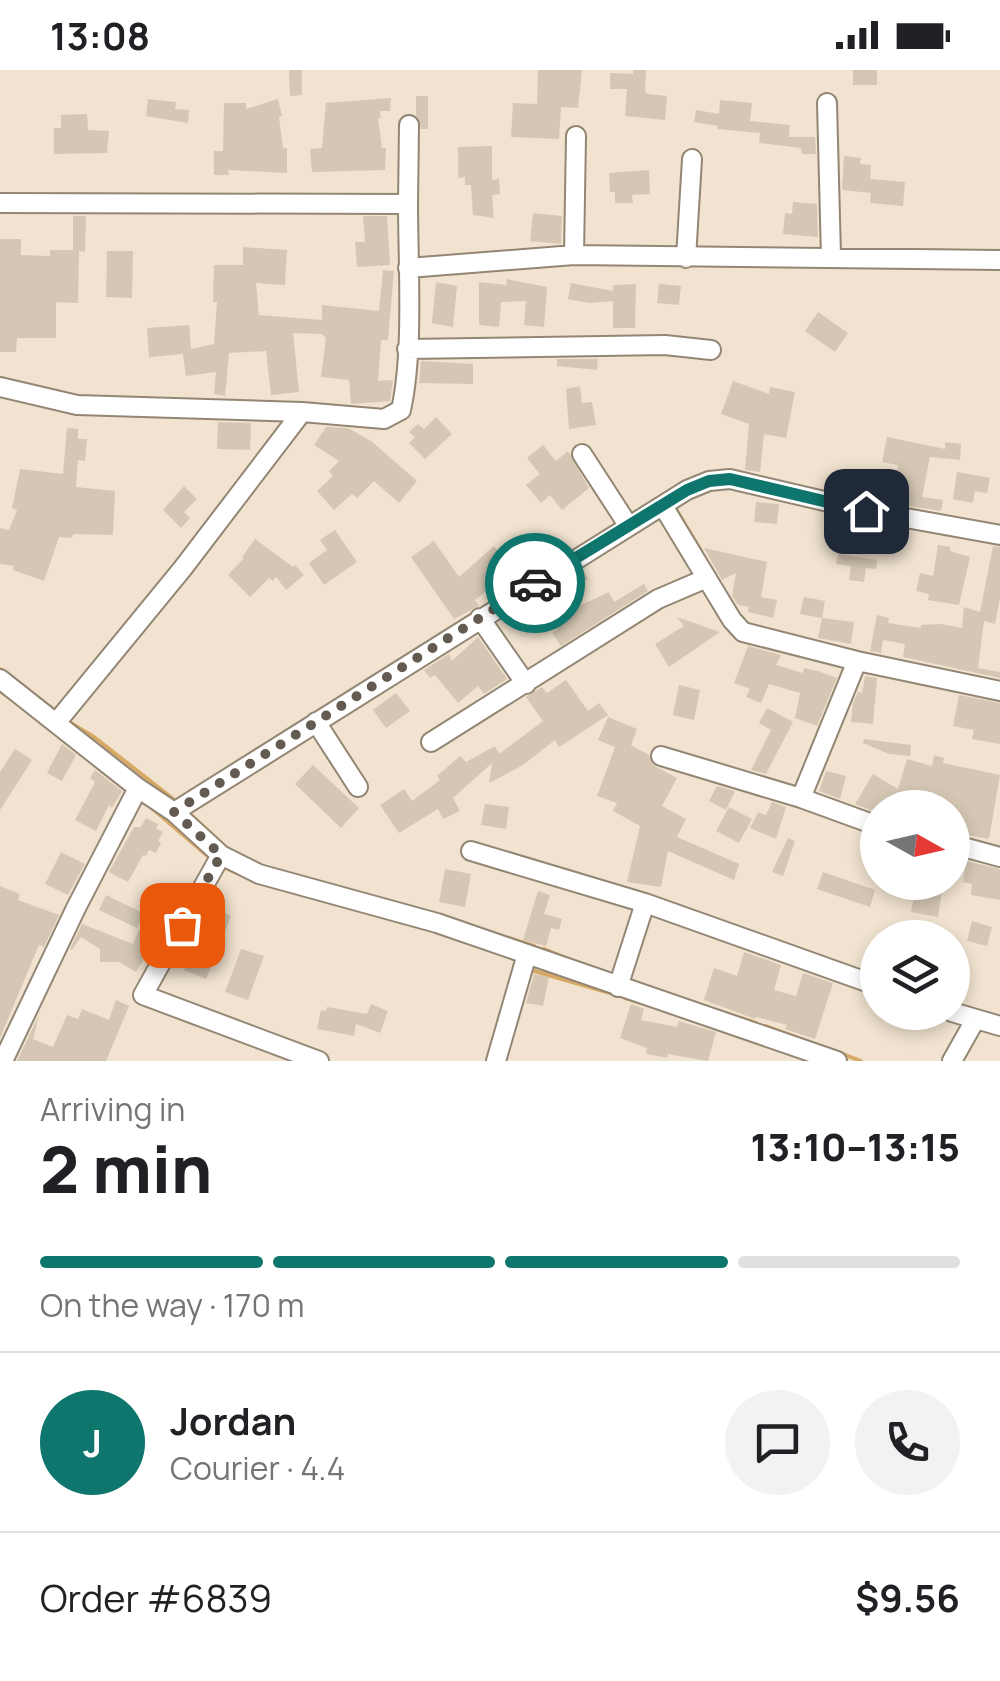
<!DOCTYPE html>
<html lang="en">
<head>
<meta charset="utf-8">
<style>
  body { margin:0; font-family:Manrope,sans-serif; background:#f2f2f2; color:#202124; height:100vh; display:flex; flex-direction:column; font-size:38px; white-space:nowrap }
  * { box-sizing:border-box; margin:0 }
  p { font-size:32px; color:#757577 }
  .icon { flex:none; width:55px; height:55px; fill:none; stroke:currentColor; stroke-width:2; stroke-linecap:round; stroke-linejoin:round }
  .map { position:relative; height:991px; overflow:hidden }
  .details { display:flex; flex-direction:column; background:#fff; flex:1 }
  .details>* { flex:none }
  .needle { width:65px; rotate:98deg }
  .controls { position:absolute; left:860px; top:720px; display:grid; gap:20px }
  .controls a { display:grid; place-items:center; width:110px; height:110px; border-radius:50%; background:#fff; box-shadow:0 5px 15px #0003; font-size:50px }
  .pin { position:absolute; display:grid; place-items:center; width:85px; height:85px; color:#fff; margin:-42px; border-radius:20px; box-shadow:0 5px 15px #0006 }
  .courier { position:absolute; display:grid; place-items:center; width:100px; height:100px; margin:-50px; border:8px solid #0f766e; border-radius:50%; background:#fff; color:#222; box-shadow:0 2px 12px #0007 }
  .summary em { font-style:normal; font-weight:800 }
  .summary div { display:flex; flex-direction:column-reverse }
  .summary { display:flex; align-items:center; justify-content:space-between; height:170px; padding:0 40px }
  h1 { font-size:65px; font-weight:800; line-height:75px }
  .bar { display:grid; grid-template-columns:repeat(4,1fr); gap:15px 10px; align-content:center; height:120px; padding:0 40px }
  .bar i { height:12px; border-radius:8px; background:#e0e0e0 }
  .bar .selected { background:#0f766e }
  .bar p { grid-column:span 4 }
  .line { display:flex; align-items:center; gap:25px; padding:0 40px; border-top:2px solid #e0e0e0 }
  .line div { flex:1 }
  .round { display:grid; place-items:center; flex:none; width:105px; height:105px; border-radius:52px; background:#f2f2f2 }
  .status { display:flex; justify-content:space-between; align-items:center; height:70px; padding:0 50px; background:#fff; direction:ltr }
  .status svg { height:28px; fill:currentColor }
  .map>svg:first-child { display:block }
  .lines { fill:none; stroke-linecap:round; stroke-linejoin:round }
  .stream { stroke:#d8a964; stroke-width:4 }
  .building { fill:#d5c7b4 }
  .minor-casing { stroke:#938674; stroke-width:22 }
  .minor { stroke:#fff; stroke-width:18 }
  .done { stroke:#635b51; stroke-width:10; stroke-dasharray:0 18 }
  .route { stroke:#0f766e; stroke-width:12 }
</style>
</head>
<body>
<div class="status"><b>13:08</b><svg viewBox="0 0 49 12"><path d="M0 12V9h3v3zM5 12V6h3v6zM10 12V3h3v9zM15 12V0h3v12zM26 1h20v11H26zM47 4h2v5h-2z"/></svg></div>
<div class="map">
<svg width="1000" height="991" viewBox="0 0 1000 991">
  <rect width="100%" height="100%" fill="#f1e3d0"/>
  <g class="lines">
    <path class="stream" d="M674,436l27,45
      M0,599l58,44
      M0,621l15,11
      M69,652l25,15 83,65
      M153,739l57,49
      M191,745l39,36
      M221,796l18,8
      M486,861l48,15
      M544,879l24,10
      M531,900l79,23
      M625,928l24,7
      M691,932l65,21
      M765,956l66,24
      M840,983l21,8"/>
  </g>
  <path class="building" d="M289,0h13v25l-12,1z
    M538,0h44l-4,38 -17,-1 -2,32 -48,-2 2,-34 24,1z
    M633,0h13l-1,22 3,2 19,2 -2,24 -40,-4 2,-27h-17v-16l23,1z
    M853,0h24v15h-24z
    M416,26h12v33h-7l-5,-14z
    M391,28l-1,13h-10l1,7h-3l4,30h4l-1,22 -73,2 -2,-23 12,-1 4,-45z
    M148,29l28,3 -1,7 14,1 -1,13 -42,-7z
    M278,29l4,17 -3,1 4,31h4v25l-59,-3 1,5h-15v-24h9l1,-48h22v6z
    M720,30l32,3 -2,18 40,4 -1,12h26l1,17h-14l-1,-6 -42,-5 1,-10 -43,-4 1,-3 -24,-4 2,-12 23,4z
    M87,44l1,16 21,1 -2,22 -53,1v-26h7v-13z
    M492,76v34l7,-1 1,15 -8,1 2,23 -21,-3 -2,-30h-6v-8l-7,1v-31z
    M844,86l17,2 -1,6 11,1 -1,14 35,3 -2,24 -33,-3 1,-10 -29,-3z
    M649,100l1,24 -18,1 1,8h-18v-11h-5l-1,-19z
    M793,132l24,2 1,33 -35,-3 2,-21 7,1z
    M533,143l29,3 -1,28 -31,-3z
    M73,146h13l-1,36 -6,-1 -1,52 -22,-1v36h-39l-1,14h-16v-113h21v16l29,1v-6h23z
    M363,146h24l3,49 -33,2 -2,-25h10z
    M243,177l44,3 -2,35 -29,-2 3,32 63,5v-15l57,6 4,-41 11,1 -6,69h-7l-3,41 15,-1 -3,21 -39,3 -2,-24 -28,-3 5,-39 -4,-4 -29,-1 6,59 -28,3 -5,-44 -37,2 -4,43 -11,-2 2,-22 -30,4 -3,-22 -34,3 -2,-29 42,-3 2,24 23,-5 3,-42h-4l1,-37h29z
    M107,181h26l-1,47 -26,-1z
    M506,209l41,8 -3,40 -20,-2 2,-24 -25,1 -2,25 -20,-2v-43l28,3z
    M436,212l21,4 -4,41 -21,-4z
    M571,213l42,8v-6l23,-1 -1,44h-22v-27l-24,2 -21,-4z
    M659,214l22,2 -2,19 -22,-2z
    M818,242l30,21 -13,19 -30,-21z
    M557,289h41l-1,11 -40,-4z
    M421,291l52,3v20l-54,-1z
    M733,311l36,13 1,-7 25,5 -9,46 -22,-4 -4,38 -15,-2 4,-46 -28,-10z
    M580,316l2,17 10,-1 4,23 -27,4 -3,-40z
    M436,347l16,17 -27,25 -16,-16 6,-6 -6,-5 9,-8 6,5z
    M218,352l33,1 -1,27 -33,-1z
    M326,357l22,1 23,13 46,40 -18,22 -25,-22 -17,17 -5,-4 -18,16 -17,-19 16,-15 -4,-5 10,-10 -25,-16z
    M67,358l11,1v10h9l-2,22 -7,-1 -2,27 39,4 -2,44 -40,-1 -1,4 -13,-1 -15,44 -31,-11 1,-4 -14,-2v-36l9,2 8,-20 -5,-2 8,-39 43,5z
    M887,367l58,12v-7l16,2 -1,16 -30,-3 -8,40 21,3 -2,11 -50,-8 7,-38 -16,-3z
    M543,375l13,16 12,-10 21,37 -27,22 -12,-15 -9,8 -15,-18 14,-11 -13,-16z
    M957,402l33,6 -3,15 -12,-2 -2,12 -20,-4z
    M184,416l13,13 -13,13 6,6 -9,10 -18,-18z
    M756,432l23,2 -2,20 -23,-2z
    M335,460l22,32 -33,23 -15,-22 18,-13 -7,-10z
    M544,466l10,18 -19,12 -13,-23 11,-6 3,4z
    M255,469l38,28 2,-2 9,10 -18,15 -10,-13 -3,4 -4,-3 -19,19 -22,-22 16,-17 -2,-1z
    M434,471l25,36 35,-31 24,35 -12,8 -6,-9 -25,20 4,6 -25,13 -43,-62z
    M938,475l12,2v4l20,6 -11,48 -31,-5 1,-6 -13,-3 4,-18 13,3z
    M993,476l7,1v51l-5,26 -11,-3 -6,47 22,4v6l-97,-21 2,-13 -22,-4 -2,13 -11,-2 7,-36 12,3 -1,5 33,5v-3l20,-1 21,4 2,-21 16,5z
    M704,478l63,14 -6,35 16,3 -4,18 -25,-6 1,-5 -11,-2 -6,-9 4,-23 -14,7z
    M838,484l39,6 -1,9 -10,-1 -2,14 -15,-2 2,-14 -15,-2z
    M583,500l5,9 -45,27 -5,-8z
    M644,514l4,7 -87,55 -9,-13 6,-4 -7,-10 58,-27 5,10z
    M804,527l21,4 -3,17 -22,-4z
    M677,547l43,15 -51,35 -14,-23 29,-18z
    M822,548l32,4 -3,22 -33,-6z
    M478,567l29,42 -23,15 -6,-8 -20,17 -23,-28 -5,3 -6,-8 25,-16 3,7z
    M748,576l33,9 -5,10 27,8 1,-5 14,3 19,7 -20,48 -22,-8 5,-25 -31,-9 -8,19 -15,-6 4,-8 -16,-6z
    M865,606l12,2 -4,46 -22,-2 2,-19 5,-11 4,1z
    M566,610l22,31 11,-8 9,12 -49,32 -4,-7 -32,25 -34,18 3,-20 -39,35 7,13 -17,8 -5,-10 -39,24 -19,-28 24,-16 8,12 28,-21 -3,-4 23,-20 6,6 29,-16 4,8 44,-33 -17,-24 16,-10 5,6z
    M679,615l21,5 -6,30 -21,-5z
    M396,623l14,18 -24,17 -13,-18z
    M959,625l41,8v41l-28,-5 2,-9 -21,-4z
    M767,638l26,14 -27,52 -15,-4 20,-40 -12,-7z
    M608,647l29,12 -6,16 18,10 4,10 24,13 -15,28 24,13 -9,18 62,27 -5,16 -66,-29 -7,36 -34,-5 13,-56 -27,-15 4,-8 -20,-7 18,-49 -17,-7z
    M864,669l47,6 -1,11 -21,-2 -26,-11z
    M62,674l14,11 -14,26 -15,-8z
    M15,679l17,11 -32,50v-38z
    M934,685l10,3 -1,5 57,12 -11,64 -37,-7v-24h-74v5l-23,-9 18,-30 25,15 9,-30 25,7z
    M313,695l46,43 -18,20 -46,-44z
    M95,700l27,21 -10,17 -3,-3 -13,26 -21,-11 20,-38 -5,-4z
    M826,701l20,5 -6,23 -21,-8z
    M717,716l18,5 -9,19 -17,-9z
    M772,732l14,5 -10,32 -26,-11 8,-16 8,3z
    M485,734l24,3 -3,22 -25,-4z
    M729,737l23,12 -13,24 -23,-12z
    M146,748l12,6 -2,5 7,3 -5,9 3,2 -5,10 -7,-3 -3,6 -3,-1 -15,27 -19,-10 25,-45h7z
    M788,768l7,3 -12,35 -11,-4z
    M61,782l24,12 -17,31 -23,-11z
    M966,791l34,8v31l-29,-5 1,-11 -9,-2z
    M445,799l26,5 -6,33 -26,-5z
    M823,802l52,18 -5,17 -53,-18z
    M0,816l20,8 -2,6 41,15 -15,32 -5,-2 -39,93z
    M916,816l26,4 -4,27 -27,-5z
    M538,821l12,4 -6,19 18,5 -3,11 -8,-2 -5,18 -23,-6z
    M106,825l37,18 -6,15 -38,-18z
    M209,832l22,14 -25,63 -22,-9 11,-29 12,5 10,-25 -14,-9z
    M972,851l20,6 -5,19 -20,-5z
    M82,854l51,20 6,-14 16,10 -19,32 -17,-10h-19v-13l-19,-12 -9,13 -2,-1z
    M241,879l23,7 -16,44 -23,-8z
    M744,882l37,13 -7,25 22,6 7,-23 30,10 -18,56 -30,-10 2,-4 -31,-8 -1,2 -51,-19 10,-32 23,8z
    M534,904l15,3 -6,29 -17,-3z
    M116,930l13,6 -23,55h-89l22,-46 -6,24 20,8 14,-32 11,4 4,-10 27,11z
    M371,934l17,7 -8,22 -24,-9 -2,12 -37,-7 4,-19 5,1 1,-4 40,7z
    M631,934l13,5 -3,11 36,7 2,-6 37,11 -8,29 -40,-7 -1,4 -21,-4 1,-6 -27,-10z"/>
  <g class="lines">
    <g class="minor-casing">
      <path id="minor" d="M827,33l4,153
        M0,133l408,1c0,61 6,147 -7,206l-17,9 -82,-7 -225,-7 -77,-18
        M408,134l1,-79
        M574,185l2,-119
        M686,188l6,-99
        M408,198l166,-13 426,5
        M407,279l258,-4 46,5
        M582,384l46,71
        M663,436l69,114 11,12 114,29 143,30
        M480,548l46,66
        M0,609l138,109 36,24 47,43 38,19 178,49 400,138
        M316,652l42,65
        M56,653l127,-155 119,-156
        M431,672l227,-143 49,-21
        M661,686l140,42 77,28
        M801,728l56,-137
        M174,742l513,-322 22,-9 21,-2 137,32 133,24
        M952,774l48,13
        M471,781l174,52 233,83
        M221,785l-78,140 176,66
        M618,917l27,-84
        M952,942l48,14
        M3,991l73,-153 62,-120
        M496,991l31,-107
        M952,991l23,-41"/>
    </g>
    <use href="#minor" class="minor"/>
  </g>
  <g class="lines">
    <path class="done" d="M182,855l39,-70 -47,-43 361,-229"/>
    <path class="route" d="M535,513l152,-93 22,-9 21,-2 136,32"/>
  </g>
</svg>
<div class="controls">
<a><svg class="needle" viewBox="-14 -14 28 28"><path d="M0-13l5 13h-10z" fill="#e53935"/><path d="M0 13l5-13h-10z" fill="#757577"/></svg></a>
<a><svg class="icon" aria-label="layers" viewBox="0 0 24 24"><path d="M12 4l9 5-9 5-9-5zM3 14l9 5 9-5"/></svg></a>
</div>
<div class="pin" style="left:182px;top:855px;background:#ea580c"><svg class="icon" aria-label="bag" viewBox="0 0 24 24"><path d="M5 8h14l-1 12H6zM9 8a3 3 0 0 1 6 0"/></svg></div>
<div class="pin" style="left:866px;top:441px;background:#1f2937"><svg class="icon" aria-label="home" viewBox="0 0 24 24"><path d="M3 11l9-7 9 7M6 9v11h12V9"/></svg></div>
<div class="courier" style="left:535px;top:513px"><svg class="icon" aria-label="car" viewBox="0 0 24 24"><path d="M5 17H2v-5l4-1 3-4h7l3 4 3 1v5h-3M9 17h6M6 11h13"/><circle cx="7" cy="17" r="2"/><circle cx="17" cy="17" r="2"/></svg></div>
</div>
<section class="details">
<div class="summary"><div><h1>2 min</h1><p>Arriving in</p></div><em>13:10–13:15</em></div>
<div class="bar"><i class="selected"></i><i class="selected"></i><i class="selected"></i><i></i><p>On the way · 170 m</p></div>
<div class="line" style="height:180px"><b class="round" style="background:#0f766e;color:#fff">J</b><div><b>Jordan</b><p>Courier · 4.4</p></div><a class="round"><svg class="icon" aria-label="chat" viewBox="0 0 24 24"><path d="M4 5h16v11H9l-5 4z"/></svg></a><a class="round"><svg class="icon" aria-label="phone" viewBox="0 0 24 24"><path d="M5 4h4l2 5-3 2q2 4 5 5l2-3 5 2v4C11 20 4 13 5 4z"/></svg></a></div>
<div class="line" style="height:130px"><div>Order #6839</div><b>$9.56</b></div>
</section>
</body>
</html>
